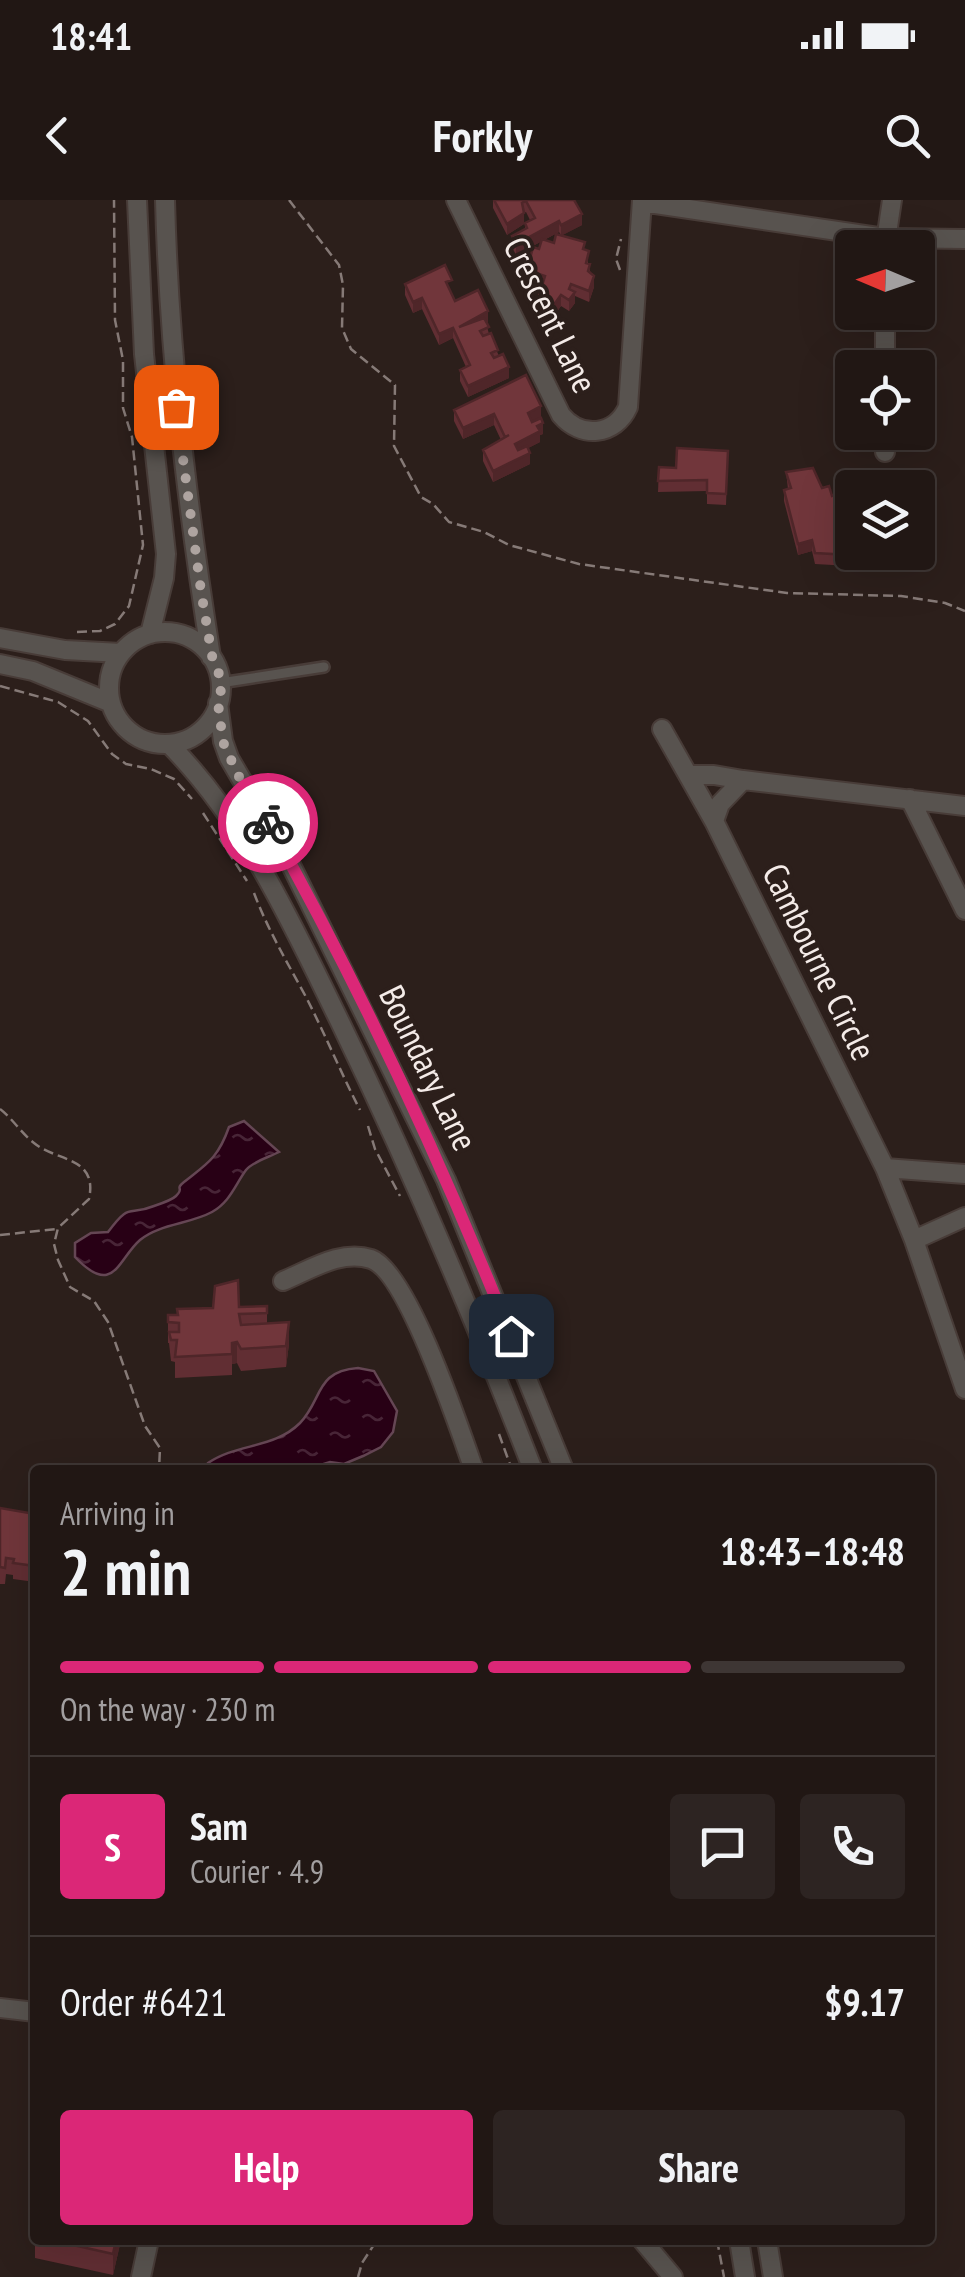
<!DOCTYPE html>
<html lang="en">
<head>
<meta charset="utf-8">
<style>
  body { margin:0; font-family:"PT Sans Narrow",sans-serif; background:#2d2422; color:#f1f3f6; height:100vh; display:flex; flex-direction:column; font-size:38px; white-space:nowrap }
  * { box-sizing:border-box; margin:0 }
  p { font-size:32px; color:#a29fa0 }
  .icon { flex:none; width:55px; height:55px; fill:none; stroke:currentColor; stroke-width:2; stroke-linecap:round; stroke-linejoin:round }
  .map { position:relative; flex:1; overflow:hidden }
  .panel { position:absolute; left:30px; top:1265px; width:905px; height:780px; display:flex; flex-direction:column; background:#211714; border-radius:10px; box-shadow:0 10px 40px #0002,0 0 0 2px #3e3634 }
  .panel>* { flex:none }
  .needle { width:65px; rotate:272deg }
  .fabs { position:absolute; left:835px; top:30px; display:grid; gap:20px }
  .fabs a { display:grid; place-items:center; width:100px; height:100px; border-radius:10px; background:#211714; box-shadow:0 10px 40px #0002,0 0 0 2px #3e3634; font-size:50px }
  .pin { position:absolute; display:grid; place-items:center; width:85px; height:85px; color:#fff; margin:-42px; border-radius:20px; box-shadow:0 5px 15px #0006 }
  .courier { position:absolute; display:grid; place-items:center; width:100px; height:100px; margin:-50px; border:8px solid #db2777; border-radius:50%; background:#fff; color:#222; box-shadow:0 2px 12px #0007 }
  .headline em { font-style:normal; font-weight:700 }
  .headline div { display:flex; flex-direction:column-reverse }
  .headline { display:flex; align-items:center; justify-content:space-between; height:170px; padding:0 30px }
  h1 { font-size:65px; font-weight:700; line-height:75px }
  .bar { display:grid; grid-template-columns:repeat(4,1fr); gap:15px 10px; align-content:center; height:120px; padding:0 30px }
  .bar i { height:12px; border-radius:8px; background:#3e3634 }
  .bar .active { background:#db2777 }
  .bar p { grid-column:span 4 }
  .line { display:flex; align-items:center; gap:25px; padding:0 30px; border-top:2px solid #3e3634 }
  .line div { flex:1 }
  .round { display:grid; place-items:center; flex:none; width:105px; height:105px; border-radius:10px; background:#2d2422 }
  .action { display:flex; gap:20px; margin-top:auto; padding:20px 30px }
  .action a { flex:1; height:115px; border-radius:10px; background:#db2777; color:#fff; font-size:40px; font-weight:700; line-height:115px; text-align:center }
  .action a+a { background:#2d2422; color:#f1f3f6 }
  .status { display:flex; justify-content:space-between; align-items:center; height:70px; padding:0 50px; background:#211714; direction:ltr }
  .status svg { height:28px; fill:currentColor }
  header { display:flex; justify-content:space-between; align-items:center; height:130px; padding:0 30px; background:#211714; font-size:45px; font-weight:700 }
  .map>svg:first-child { display:block }
  .water { fill:url(#water-ripples); stroke:#654654; stroke-width:2.5 }
  .lines { fill:none; stroke-linecap:round; stroke-linejoin:round }
  .lane-casing { stroke:#483c38; stroke-width:14 }
  .street-casing { stroke:#483c38; stroke-width:22 }
  .path { stroke:#867a77; stroke-width:2.5; stroke-dasharray:10 5; stroke-linecap:butt }
  .lane { stroke:#58534f; stroke-width:9 }
  .street { stroke:#58534f; stroke-width:18 }
  .wall { fill:#612e33; fill-rule:evenodd }
  .shaded-wall { fill:#4f2629 }
  .building { fill:#71363b; stroke:#4f2629; stroke-width:2.5 }
  .done { stroke:#aea4a0; stroke-width:10; stroke-dasharray:0 18 }
  .route { stroke:#db2777; stroke-width:12 }
  .labels { text-anchor:middle; stroke-width:8; stroke-linejoin:round; paint-order:stroke }
  .street-label { font-size:35px; fill:#f4ebe8; stroke:#2c1f1b }
</style>
</head>
<body>
<div class="status"><b>18:41</b><svg viewBox="0 0 49 12"><path d="M0 12V9h3v3zM5 12V6h3v6zM10 12V3h3v9zM15 12V0h3v12zM26 1h20v11H26zM47 4h2v5h-2z"/></svg></div>
<header><svg class="icon" aria-label="back" viewBox="0 0 24 24"><path d="M15 5l-7 7 7 7"/></svg>Forkly<svg class="icon" aria-label="search" viewBox="0 0 24 24"><circle cx="10" cy="10" r="6"/><path d="M15 15l6 6"/></svg></header>
<div class="map">
<svg width="965" height="2077" viewBox="0 0 965 2077">
  <defs>
    <pattern id="water-ripples" width="26" height="14" patternUnits="userSpaceOnUse" patternTransform="scale(2.5)"><rect width="26" height="14" fill="#280015"/><path d="M2 4q2-2 4 0t4 0M15 11q2-2 4 0t4 0" fill="none" stroke="#482537"/></pattern>
  </defs>
  <rect width="100%" height="100%" fill="#2c1f1b"/>
  <path class="water" d="M244,921l35,31c-10,5 -27,10 -33,18 -11,15 -16,32 -34,42 -22,12 -53,12 -72,28 -22,19 -26,58 -65,17v-14l16,-10 17,-1c23,-31 19,-15 46,-26 6,-2 18,-6 22,-10 9,-9 -2,-6 8,-14 24,-19 34,-24 45,-55z
    M358,1168l16,3 23,40 -4,21 -12,15 -18,9 -19,8 -14,-2 -26,8h-13l-8,-5 -75,5v-7c29,-20 66,-14 92,-40 23,-24 15,-52 58,-55z"/>
  <g class="lines">
    <g class="lane-casing">
      <path id="lane" d="M220,483l104,-16"/>
    </g>
    <g class="street-casing">
      <path id="street" d="M137,0l7,154 22,200 -2,24 -14,56
        M165,0c4,154 22,304 46,457
        M456,0l105,215c20,24 54,21 67,-8l14,-207
        M642,2l243,36 80,1
        M885,47l7,-47
        M885,112v56
        M885,232v20
        M109 488a56 56 0 1 1 112 0a56 56 0 1 1-112 0Z
        M0,438l65,12 56,3
        M0,464l33,7 78,32
        M218,503l5,38 6,17 59,101 158,321 118,290
        M662,529l52,92
        M169,544c78,79 123,180 171,278 71,147 134,296 193,448
        M688,575h26l29,5
        M910,599l55,111
        M965,606l-222,-26 -23,24 -6,17 171,347 29,72 51,149
        M885,968l80,6
        M914,1040l51,-23
        M283,1081c27,-11 58,-32 88,-22 36,12 89,171 103,211
        M0,1808l35,4
        M642,2040l31,37
        M739,2040l6,37
        M767,2040l6,37
        M141,2077l8,-37"/>
    </g>
    <path class="path" d="M289,0l50,65 4,20 -1,43 9,21 44,36 -1,61 27,51 12,7 16,18 35,10 25,13 70,19 208,29 114,3 44,7 20,8
      M620,70l-4,-11 5,-20
      M77,432l23,-1 15,-7 14,-18 14,-61 -11,-108 -9,-29v-48l-8,-40 -1,-120
      M0,486l58,16 30,19 24,33 14,10 25,5 23,10 18,20
      M203,613l44,68
      M254,693c14,37 33,69 52,104 19,37 35,76 54,113
      M0,909c13,10 21,24 34,34 23,19 64,13 55,56l-31,29 -4,16 4,16 12,27 24,14 14,21 37,104 15,22 -1,22
      M368,926l7,23 25,47
      M0,1035l56,-6
      M499,1234l13,36
      M717,2040l7,37
      M358,2077l4,-14 15,-23"/>
    <use href="#lane" class="lane"/>
    <use href="#street" class="street"/>
  </g>
  <path class="wall" d="M493,0h81l8,25 -20,10 23,15 9,37 -5,15 -14,-6v7l-6,8 -8,-5 -8,11 -14,-10v-11l3,-10 -15,-4v-12l12,-21 3,-8 -26,14 -4,-8v-11l13,-7v-6l5,-3 -4,-8 -2,1v11l-17,11 -14,-27zM559,32l2,3 -7,8 -10,-3z
    M405,84l47,7h-2l5,10 33,21 -2,1 3,11 20,44 -41,19 -8,-16v-11l6,-3 -13,-29 -14,7 -17,-36 -9,4 -8,-18z
    M454,210l87,7 -9,5 11,12 -3,1v7l-12,6 2,16 -37,18 -10,-21v-11l18,-10 -7,-15 -31,14 -9,-18z
    M728,251l-2,54 -19,-1v-13l-49,1 1,-25 17,1z
    M786,272l55,55 -1,3 28,22v15l-53,-3 -3,-13 -14,4 -14,-54v-11l4,-1z
    M267,1106v18l22,20 -3,23 -45,4 -4,-8 -5,1v11l-57,3v-16l-4,-1 -2,-18h-1v-28h9v-6z
    M0,1308l35,6v68l-22,-3v-4l-7,-1 -1,10h-5z
    M35,2036v4h86l-8,35 -78,-17z"/>
  <path class="shaded-wall" d="M524,13v11l-17,11v-11z
    M582,14v11l-21,11v-11z
    M559,21v11l-43,23v-11z
    M594,76v11l-5,15v-11z
    M575,92v11l-6,8v-11z
    M561,95v11l-8,11v-11z
    M422,98v11l-9,4v-11z
    M488,111v11l-29,16v-11z
    M453,128v10l-14,7v-11z
    M509,167v11l-41,19v-11z
    M541,206v11l-13,7v-11z
    M494,214v11l-31,14v-11z
    M543,223v11l-3,1v7l-25,13v-11l22,-18z
    M530,253v11l-37,18v-11z
    M812,340v11l-14,4v-11z
    M289,1122v22l-3,23v-21z
    M237,1142v21l-5,1v11v-32z
    M116,2040h5l-8,35v-21z"/>
  <path class="building" d="M494,0h80l8,14 -21,11 -2,-4 -43,23 -4,-8 15,-8 -2,-5 10,-5 -9,-17 -4,2 2,10 -17,11z
    M556,34l29,8 -2,7 6,2 -3,12 4,1 -2,7 6,5 -5,15 -18,-7 -2,5 6,3 -6,8 -8,-5 -8,11 -14,-10 6,-20 -18,-6 6,-23 6,2 3,-10 12,4z
    M445,65l7,15 -6,2 9,19 23,-11 10,21 -29,16 25,-9 5,9 -9,4 3,5 8,-3 7,17 -7,3 3,5 9,-4 6,13 -41,19 -8,-16 10,-5 -17,-37 -14,6 -17,-36 -9,4 -8,-18z
    M526,175l15,31 -13,7 4,9 9,-4 2,5 -6,3 3,5 -25,13 3,6 9,-4 3,7 -37,18 -10,-21 26,-15 -4,2 -11,-23 -31,14 -9,-18z
    M677,248l51,3 -2,43 -19,-1v-13l-49,1 1,-14 17,1z
    M813,268l9,20 7,-2 3,10 3,-1 6,21 -4,3 3,11h12v22h16v4l-53,-3 -3,-13 -14,4 -14,-54 7,-2 -5,-16z
    M238,1080l1,27 28,-1v7l-28,1 2,11 48,-3 -3,24 -45,3 -4,-7 -5,1v11l-57,3 2,-17h-6l-2,-8h10v-9l-11,-1v-7h10l-1,-6 36,-1 2,-22z
    M0,1308l35,6v52l-22,-3 1,-4 -8,-1 -1,10 -5,-1z
    M51,2040h65l-3,14z"/>
  <g class="lines">
    <path class="done" d="M176,207l25,184 11,65 7,18 2,20 -3,9 5,39 15,33 30,48"/>
    <path class="route" d="M268,623c93,165 173,338 243,513"/>
  </g>
  <g class="labels">
    <g class="street-label">
      <text transform="translate(550 115) rotate(64)" y="12">Crescent Lane</text>
      <text transform="translate(819 762) rotate(64)" y="12">Cambourne Circle</text>
      <text transform="translate(428 868) rotate(64)" y="12">Boundary Lane</text>
    </g>
  </g>
</svg>
<div class="fabs">
<a><svg class="needle" viewBox="-14 -14 28 28"><path d="M0-13l5 13h-10z" fill="#e53935"/><path d="M0 13l5-13h-10z" fill="#a29fa0"/></svg></a>
<a><svg class="icon" aria-label="locate" viewBox="0 0 24 24"><circle cx="12" cy="12" r="6"/><path d="M12 2v4M12 18v4M2 12h4M18 12h4"/></svg></a>
<a><svg class="icon" aria-label="layers" viewBox="0 0 24 24"><path d="M12 4l9 5-9 5-9-5zM3 14l9 5 9-5"/></svg></a>
</div>
<div class="pin" style="left:176px;top:207px;background:#ea580c"><svg class="icon" aria-label="bag" viewBox="0 0 24 24"><path d="M5 8h14l-1 12H6zM9 8a3 3 0 0 1 6 0"/></svg></div>
<div class="pin" style="left:511px;top:1136px;background:#1f2937"><svg class="icon" aria-label="home" viewBox="0 0 24 24"><path d="M3 11l9-7 9 7M6 9v11h12V9"/></svg></div>
<div class="courier" style="left:268px;top:623px"><svg class="icon" aria-label="bike" viewBox="0 0 24 24"><circle cx="6" cy="16" r="4"/><circle cx="18" cy="16" r="4"/><path d="M6 16l4-8h5l3 8M10 8l3 8H6M13 5h3"/></svg></div>
<section class="panel">
<div class="headline"><div><h1>2 min</h1><p>Arriving in</p></div><em>18:43–18:48</em></div>
<div class="bar"><i class="active"></i><i class="active"></i><i class="active"></i><i></i><p>On the way · 230 m</p></div>
<div class="line" style="height:180px"><b class="round" style="background:#db2777;color:#fff">S</b><div><b>Sam</b><p>Courier · 4.9</p></div><a class="round"><svg class="icon" aria-label="chat" viewBox="0 0 24 24"><path d="M4 5h16v11H9l-5 4z"/></svg></a><a class="round"><svg class="icon" aria-label="phone" viewBox="0 0 24 24"><path d="M5 4h4l2 5-3 2q2 4 5 5l2-3 5 2v4C11 20 4 13 5 4z"/></svg></a></div>
<div class="line" style="height:130px"><div>Order #6421</div><b>$9.17</b></div>
<div class="action"><a>Help</a><a>Share</a></div>
</section>
</div>
</body>
</html>
